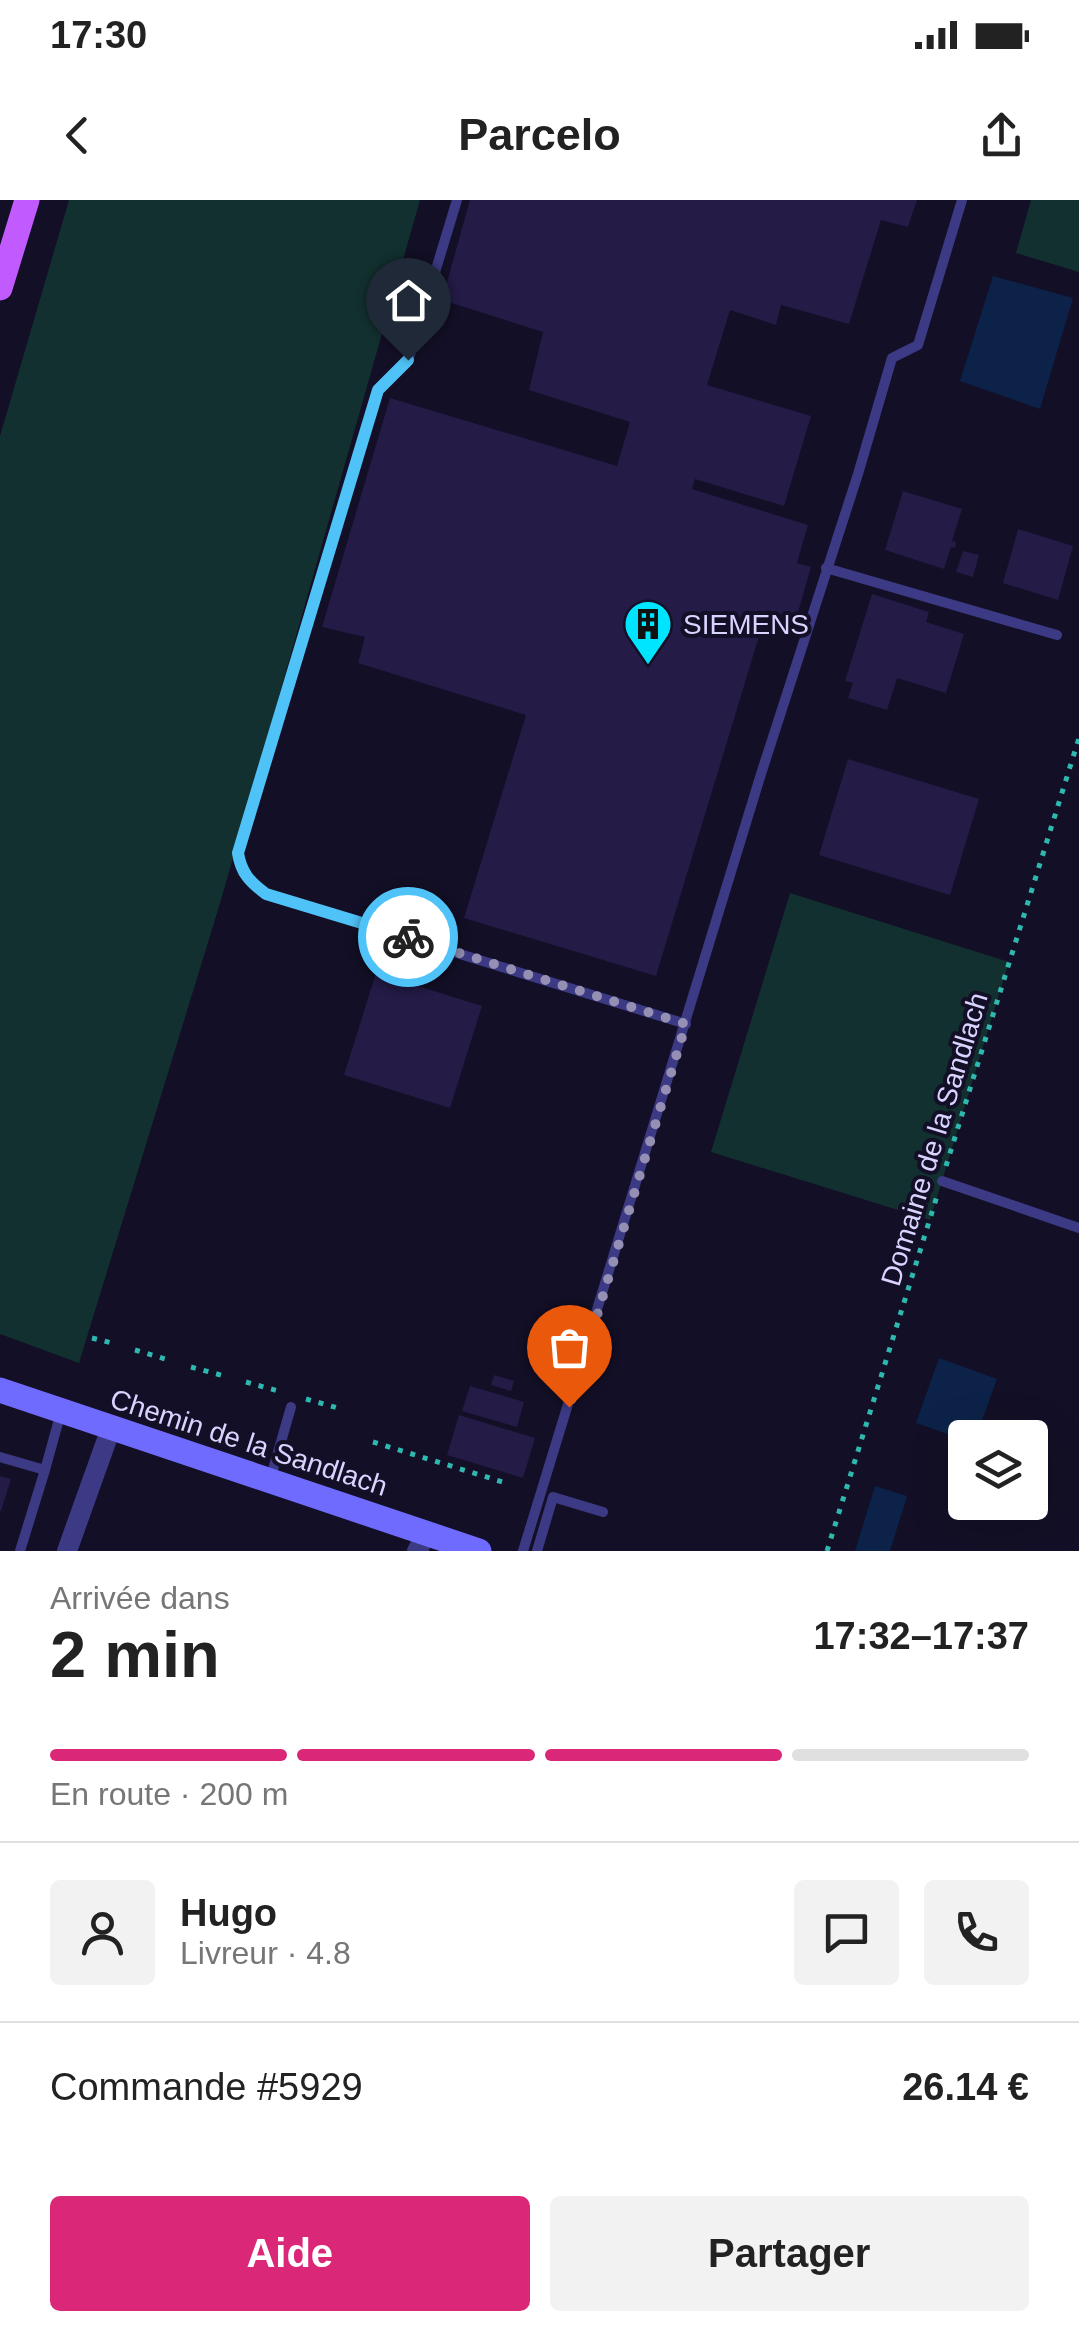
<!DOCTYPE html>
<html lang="fr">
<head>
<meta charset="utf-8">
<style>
  body { margin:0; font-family:Arial,sans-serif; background:#f2f2f2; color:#222; height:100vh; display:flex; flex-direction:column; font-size:38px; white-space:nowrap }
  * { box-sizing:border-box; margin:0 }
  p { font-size:32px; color:#767676 }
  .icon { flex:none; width:55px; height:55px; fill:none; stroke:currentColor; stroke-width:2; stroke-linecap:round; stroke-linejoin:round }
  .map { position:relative; height:1351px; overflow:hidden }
  .drawer { display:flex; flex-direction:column; background:#fff; flex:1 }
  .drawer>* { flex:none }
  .tools { position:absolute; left:948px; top:1220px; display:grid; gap:20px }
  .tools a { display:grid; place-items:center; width:100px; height:100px; border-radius:10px; background:#fff; box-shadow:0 10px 40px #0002; font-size:50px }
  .pin { position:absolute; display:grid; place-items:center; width:85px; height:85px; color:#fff; margin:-102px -42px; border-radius:50% 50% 50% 0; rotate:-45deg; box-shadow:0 0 10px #0007 }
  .pin .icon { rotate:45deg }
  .courier { position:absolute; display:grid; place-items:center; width:100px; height:100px; margin:-50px; border:8px solid #4fc3f7; border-radius:50%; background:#fff; color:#222; box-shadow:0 2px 12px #0007 }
  .summary em { font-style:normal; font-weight:800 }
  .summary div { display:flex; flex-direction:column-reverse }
  .summary { display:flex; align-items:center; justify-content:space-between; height:170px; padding:0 50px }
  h1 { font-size:65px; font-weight:800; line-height:75px }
  .bar { display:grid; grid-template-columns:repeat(4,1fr); gap:15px 10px; align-content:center; height:120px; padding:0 50px }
  .bar i { height:12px; border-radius:8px; background:#e0e0e0 }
  .bar .on { background:#db2777 }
  .bar p { grid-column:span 4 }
  .line { display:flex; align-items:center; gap:25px; padding:0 50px; border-top:2px solid #e0e0e0 }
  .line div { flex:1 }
  .round { display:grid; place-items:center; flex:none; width:105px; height:105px; border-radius:10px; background:#f2f2f2 }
  .primary-button { display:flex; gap:20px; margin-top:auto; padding:20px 50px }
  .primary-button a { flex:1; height:115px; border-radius:10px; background:#db2777; color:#fff; font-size:40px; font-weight:800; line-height:115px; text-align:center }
  .primary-button a+a { background:#f2f2f2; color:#222 }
  .status { display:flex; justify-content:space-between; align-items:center; height:70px; padding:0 50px; background:#fff; direction:ltr }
  .status svg { height:28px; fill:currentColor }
  header { display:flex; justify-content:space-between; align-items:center; height:130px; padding:0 50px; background:#fff; font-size:45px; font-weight:800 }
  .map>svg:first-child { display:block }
  .green { fill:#12302f }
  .water { fill:#0c2248 }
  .building { fill:#241b47 }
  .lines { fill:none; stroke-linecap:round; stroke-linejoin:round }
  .path { stroke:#2fb8b0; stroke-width:5; stroke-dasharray:5 8; stroke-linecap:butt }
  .lane { stroke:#3d3a85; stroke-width:10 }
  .street { stroke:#3d3a85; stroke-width:20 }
  .secondary { stroke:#6f6bff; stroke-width:25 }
  .primary { stroke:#c25bff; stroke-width:25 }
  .done { stroke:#948fb3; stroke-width:10; stroke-dasharray:0 18 }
  .route { stroke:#4fc3f7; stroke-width:12 }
  .labels { text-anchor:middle; stroke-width:8; stroke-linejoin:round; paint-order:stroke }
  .poi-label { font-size:28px; fill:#d9d4ff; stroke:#130f26; text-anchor:start }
  .street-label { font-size:28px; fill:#d9d4ff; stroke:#130f26 }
</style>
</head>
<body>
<div class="status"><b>17:30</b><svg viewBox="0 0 49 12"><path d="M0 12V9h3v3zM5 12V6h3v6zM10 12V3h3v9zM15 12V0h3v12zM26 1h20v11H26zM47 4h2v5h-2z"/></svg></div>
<header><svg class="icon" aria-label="back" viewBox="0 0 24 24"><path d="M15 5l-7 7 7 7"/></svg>Parcelo<svg class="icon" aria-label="share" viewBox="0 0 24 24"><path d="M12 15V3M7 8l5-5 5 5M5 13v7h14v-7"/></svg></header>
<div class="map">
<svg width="1079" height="1351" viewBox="0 0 1079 1351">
  <rect width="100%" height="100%" fill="#130f26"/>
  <path class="green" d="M69,0h351l-199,700 -142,463 -79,-29v-898z
    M1031,0h48v72l-63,-19z
    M790,693l219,69 -79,258 -219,-68z"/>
  <path class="water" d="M993,76l80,22 -33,111 -80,-28z
    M939,1158l58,21 -21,58 -11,1v2l-49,-17z
    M875,1286l32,10 -17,55h-35z"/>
  <path class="building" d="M470,0h447l-9,27 -27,-7 -32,104 -68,-19 -5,20 -46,-15 -23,75 104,31 -27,90 -89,-27 -3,10 116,36 -11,38 14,4 -15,52 -29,-9 -111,366 -192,-58 62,-203 -168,-52 7,-26 -43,-10 68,-229 227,68 13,-44 -101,-32 14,-58 -101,-32z
    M903,291l59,18 -10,32 4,1 -1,6 -4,-1 -7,22 -59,-19z
    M1018,329l55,17 -15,54 -55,-17z
    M963,351l16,4 -6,22 -17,-5z
    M872,394l57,18 -3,10 38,12 -18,59 -49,-15 -10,32 -39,-12 5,-15 -8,-2z
    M848,559l131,40 -29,96 -131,-40z
    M376,773l106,33 -32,102 -106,-33z
    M494,1175l20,6 -3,10 -20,-6z
    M470,1186l54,16 -7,25 -55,-16z
    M459,1215l76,23 -12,40 -76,-23z
    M0,1276l11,3 -10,32h-1z"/>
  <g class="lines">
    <path class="path" d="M946,966l133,-428
      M92,1138l24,6
      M135,1150l37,11
      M191,1167l37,10
      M246,1182l36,10
      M306,1199l32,9
      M373,1242l133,41
      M312,1266l74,25
      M827,1351l110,-355"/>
    <path class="lane" d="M457,0l-49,161 -30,29 -140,463c2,20 12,29 28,41l420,130
      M826,368l231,67
      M942,981l137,47
      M0,1257l45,13 16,-58
      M270,1280l21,-73
      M20,1351l25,-81
      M523,1351l238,-777 97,-300 34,-116 26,-13 44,-145
      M537,1351l16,-54 50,15"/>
    <path class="street" d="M67,1351l44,-123
      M417,1351l10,-18"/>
    <path class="secondary" d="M0,1190l479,161"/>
    <path class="primary" d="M0,88l27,-88"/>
  </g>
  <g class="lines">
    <path class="done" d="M408,737l278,87 -117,383"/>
    <path class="route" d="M408,160l-30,30 -140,463c3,20 12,29 28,41l142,43"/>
  </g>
  <defs>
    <g id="building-pin" transform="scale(2.5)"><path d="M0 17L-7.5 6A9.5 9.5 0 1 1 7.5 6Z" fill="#00e5ff" stroke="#130f26"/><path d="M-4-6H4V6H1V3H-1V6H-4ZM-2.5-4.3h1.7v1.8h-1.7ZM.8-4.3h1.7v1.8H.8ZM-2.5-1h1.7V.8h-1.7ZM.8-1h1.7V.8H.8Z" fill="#111"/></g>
  </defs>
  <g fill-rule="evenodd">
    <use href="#building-pin" x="648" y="424"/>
  </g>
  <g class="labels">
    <g class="poi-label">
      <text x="683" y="434">SIEMENS</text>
    </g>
    <g class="street-label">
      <text transform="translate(934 939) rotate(-73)" y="10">Domaine de la Sandlach</text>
      <text transform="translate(249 1242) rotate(18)" y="10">Chemin de la Sandlach</text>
    </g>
  </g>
</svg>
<div class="tools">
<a><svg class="icon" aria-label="layers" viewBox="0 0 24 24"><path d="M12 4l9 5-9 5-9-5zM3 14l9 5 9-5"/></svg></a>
</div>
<div class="pin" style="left:569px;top:1207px;background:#ea580c"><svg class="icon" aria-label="bag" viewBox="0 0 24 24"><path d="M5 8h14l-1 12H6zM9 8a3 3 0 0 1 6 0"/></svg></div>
<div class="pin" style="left:408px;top:160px;background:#1f2937"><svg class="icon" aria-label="home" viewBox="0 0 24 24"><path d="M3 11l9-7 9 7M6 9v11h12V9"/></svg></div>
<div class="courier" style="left:408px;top:737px"><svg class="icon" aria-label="bike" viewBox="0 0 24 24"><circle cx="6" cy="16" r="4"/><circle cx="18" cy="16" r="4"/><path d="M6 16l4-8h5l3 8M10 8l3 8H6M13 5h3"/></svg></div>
</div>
<section class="drawer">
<div class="summary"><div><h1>2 min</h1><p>Arrivée dans</p></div><em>17:32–17:37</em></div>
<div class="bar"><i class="on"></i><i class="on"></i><i class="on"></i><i></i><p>En route · 200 m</p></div>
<div class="line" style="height:180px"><a class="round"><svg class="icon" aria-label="person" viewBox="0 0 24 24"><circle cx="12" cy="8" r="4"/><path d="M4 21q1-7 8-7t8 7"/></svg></a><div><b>Hugo</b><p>Livreur · 4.8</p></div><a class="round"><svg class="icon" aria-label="chat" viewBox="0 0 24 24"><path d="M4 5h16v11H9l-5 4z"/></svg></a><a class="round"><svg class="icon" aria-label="phone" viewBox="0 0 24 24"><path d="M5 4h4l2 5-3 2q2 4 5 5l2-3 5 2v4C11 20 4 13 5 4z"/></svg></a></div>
<div class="line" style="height:130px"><div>Commande #5929</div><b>26.14 €</b></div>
<div class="primary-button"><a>Aide</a><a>Partager</a></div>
</section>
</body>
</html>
